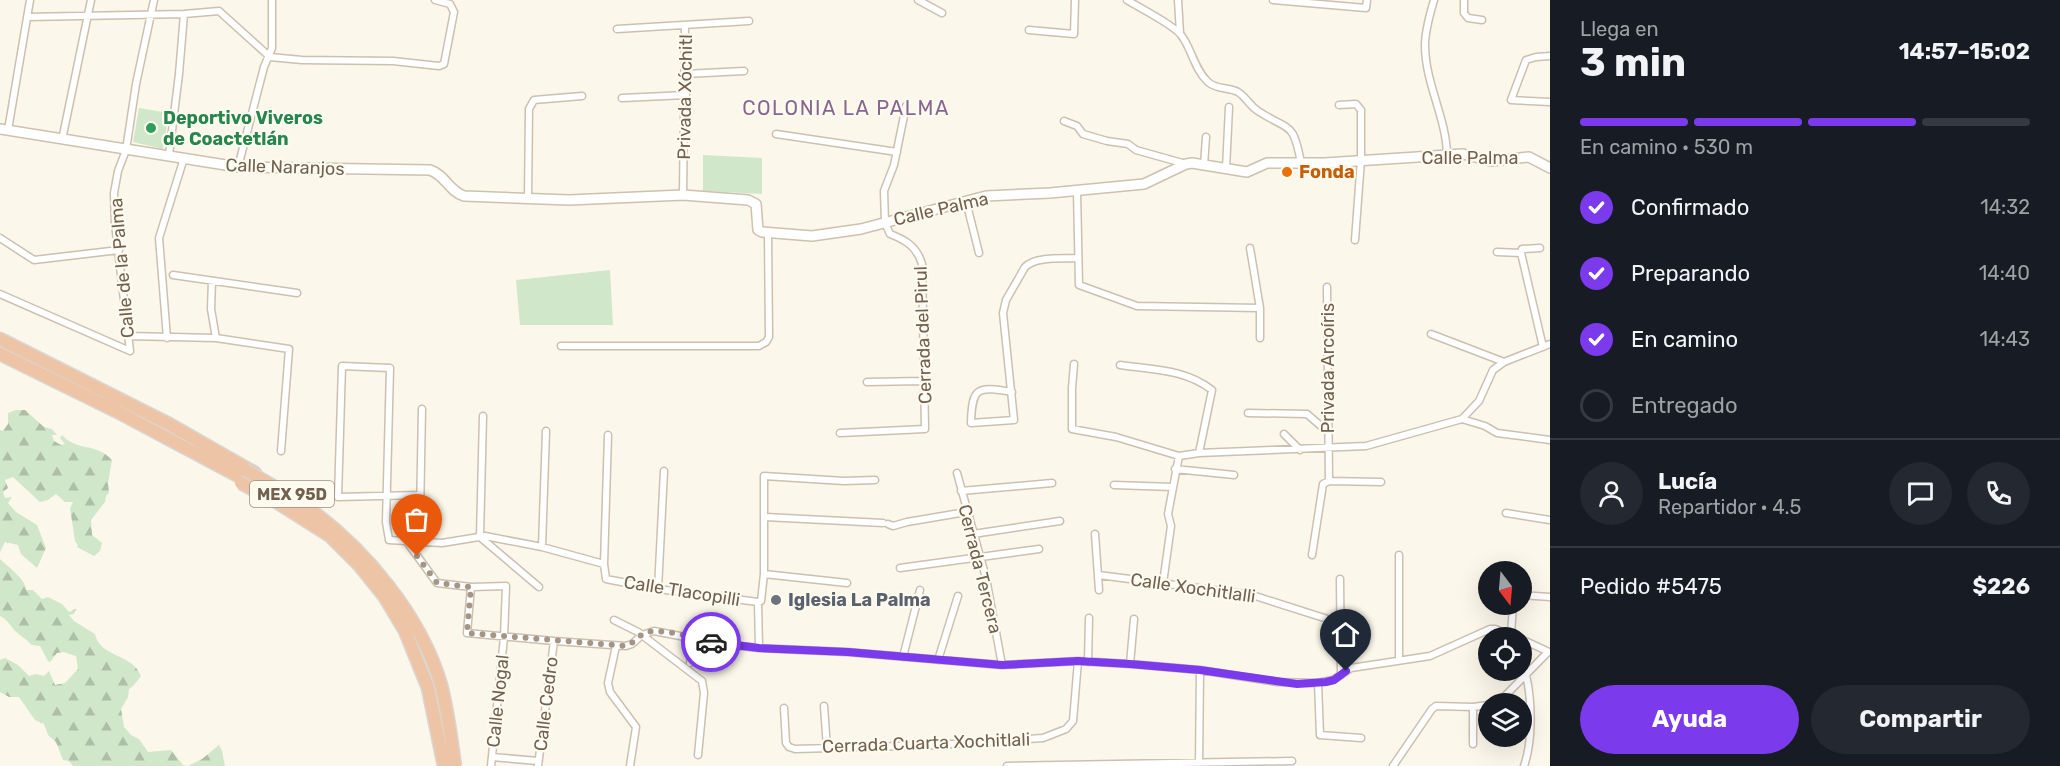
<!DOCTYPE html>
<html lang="es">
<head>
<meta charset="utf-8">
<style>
  body { margin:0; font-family:Rubik,sans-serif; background:#242831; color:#f1f3f6; height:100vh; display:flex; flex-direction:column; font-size:22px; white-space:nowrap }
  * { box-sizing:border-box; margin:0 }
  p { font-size:20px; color:#9ea1a6 }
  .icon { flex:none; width:33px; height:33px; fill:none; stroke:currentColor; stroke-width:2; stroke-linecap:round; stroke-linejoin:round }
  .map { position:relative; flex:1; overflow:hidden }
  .sheet { display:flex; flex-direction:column; background:#171b24; width:510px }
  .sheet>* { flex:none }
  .needle { width:39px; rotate:164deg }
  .fabs { position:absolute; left:1478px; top:561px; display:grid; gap:12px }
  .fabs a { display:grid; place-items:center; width:54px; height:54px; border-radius:50%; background:#171b24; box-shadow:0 6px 24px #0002; font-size:30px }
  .pin { position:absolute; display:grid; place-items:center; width:51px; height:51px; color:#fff; margin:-62px -26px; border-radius:50% 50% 50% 0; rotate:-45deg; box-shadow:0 0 6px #0007 }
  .pin .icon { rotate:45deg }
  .courier { position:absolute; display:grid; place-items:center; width:60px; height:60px; margin:-30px; border:4px solid #7c3aed; border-radius:50%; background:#fff; color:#222; box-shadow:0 2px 8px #0007 }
  .summary em { font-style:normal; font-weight:700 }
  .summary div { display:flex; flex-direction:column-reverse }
  .summary { display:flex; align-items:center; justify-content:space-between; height:102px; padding:0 30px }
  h1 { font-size:39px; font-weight:700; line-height:45px }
  .bar { display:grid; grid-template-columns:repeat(4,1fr); gap:9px 6px; align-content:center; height:72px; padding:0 30px }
  .bar i { height:8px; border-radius:4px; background:#363941 }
  .bar .on { background:#7c3aed }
  .bar p { grid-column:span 4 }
  .line { display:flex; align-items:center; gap:15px; padding:0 30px; border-top:2px solid #363941 }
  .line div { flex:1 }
  .round { display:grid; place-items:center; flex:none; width:63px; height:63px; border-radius:32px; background:#242831 }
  ol { padding:0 30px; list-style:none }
  li { display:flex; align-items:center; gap:18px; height:66px }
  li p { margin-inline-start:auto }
  li .icon { padding:6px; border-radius:50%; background:#7c3aed; color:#fff; stroke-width:4 }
  li:last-child { color:#9ea1a6 }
  li i { width:33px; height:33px; border:3px solid #363941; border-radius:50% }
  .button { display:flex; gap:12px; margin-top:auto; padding:12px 30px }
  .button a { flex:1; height:69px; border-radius:36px; background:#7c3aed; color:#fff; font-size:24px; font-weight:700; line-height:69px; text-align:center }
  .button a+a { background:#242831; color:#f1f3f6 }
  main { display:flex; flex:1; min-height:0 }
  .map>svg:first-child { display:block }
  .green { fill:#d1e7c9 }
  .forest { fill:url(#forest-firs) }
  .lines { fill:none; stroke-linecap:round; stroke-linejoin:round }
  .street-casing { stroke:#ccc0b1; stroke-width:9 }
  .secondary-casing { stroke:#cec1af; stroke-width:12 }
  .highway-casing { stroke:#dbd6d2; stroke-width:15 }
  .street { stroke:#fff; stroke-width:6 }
  .secondary { stroke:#fff; stroke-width:9 }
  .highway { stroke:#eec4a7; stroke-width:12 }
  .highway-bridge-casing { stroke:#dbd6d2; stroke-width:15; stroke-linecap:butt }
  .highway-bridge { stroke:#eec4a7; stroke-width:12 }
  .done { stroke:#a39686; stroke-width:6; stroke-dasharray:0 10.8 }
  .route { stroke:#7c3aed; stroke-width:8 }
  .leisure-dot { fill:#2e9e5b; stroke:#fdfaf0; stroke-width:2 }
  .food-dot { fill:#e8710a; stroke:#fdfaf0; stroke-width:2 }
  .worship-dot { fill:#6b7280; stroke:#fdfaf0; stroke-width:2 }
  .labels { text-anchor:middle; stroke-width:4.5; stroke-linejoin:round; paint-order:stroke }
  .shield { fill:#fdfaf0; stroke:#9c8f80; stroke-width:1.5 }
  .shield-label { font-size:16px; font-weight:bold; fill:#736150 }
  .street-label { font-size:18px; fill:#736150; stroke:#fdfaf0 }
  .leisure-label { font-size:18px; font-weight:bold; fill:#27864d; stroke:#fdfaf0; text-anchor:start }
  .food-label { font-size:18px; font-weight:bold; fill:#c56008; stroke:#fdfaf0; text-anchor:start }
  .worship-label { font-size:18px; font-weight:bold; fill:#5b616d; stroke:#fdfaf0; text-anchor:start }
  .neighbourhood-label { font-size:20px; letter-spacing:1.5px; fill:#88678e; stroke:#fdfaf0 }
</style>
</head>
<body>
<main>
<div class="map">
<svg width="1550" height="766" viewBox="0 0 1550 766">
  <defs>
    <pattern id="forest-firs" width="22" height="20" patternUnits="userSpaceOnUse" patternTransform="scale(1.5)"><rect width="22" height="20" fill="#d1e7c9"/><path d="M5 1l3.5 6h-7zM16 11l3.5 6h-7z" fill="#aebfa6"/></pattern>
  </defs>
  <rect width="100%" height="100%" fill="#fbf7ea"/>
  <path class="green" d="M139,108l30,5 -6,36 -30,-7z
    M703,155l59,3v36l-59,-3z
    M610,270l3,55h-93l-4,-45z"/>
  <path class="forest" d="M16,410h9l19,17 8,2 5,6h-5l2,6 7,4 4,-1 -5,-6 2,-3c15,17 34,7 50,25l-4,23 1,10 -3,3 -1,6 -14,18 1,15 10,8 -2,8 -6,5 -17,-9 1,-2 -3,-4 -5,-33 3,-6h-8l-9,-8 -8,6 -8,2 -27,-25 -8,3 3,8 -5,4 2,6 7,-1 -4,6 8,9 21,13 9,23 -9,20 -16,-14 -3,-9 -13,-3 -5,10v-122l3,1 5,-7v-11z
    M0,559c8,8 26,20 26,31h7l9,9 6,-2 14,7 7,8 7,-3 -2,5 -5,1 5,6 21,13c5,24 37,19 46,42l-7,9 -5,4 -1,8 -7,12 3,18 7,8 8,4 9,13 23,-2 12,15 4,1h-114l-4,-5 -6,-1 -7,-18 -8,-7 -4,-11 -9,-4 -16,-23h-10l-9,-5v-32l5,-2 13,7 11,11 7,-2 8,2 5,-5 6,14 10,-2 13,-14 -2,-13 -13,-4 -6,1 -7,9 -2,-1 -8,-15 -8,-1c-6,-6 -11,-9 -17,-14 -5,-6 -8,-12 -15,-15z
    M219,745l3,6 3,15h-37l14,-7z"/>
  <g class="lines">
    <g class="street-casing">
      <path id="street" d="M918,0l24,13
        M1127,0c11,7 47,25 54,35 11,14 13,34 27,47 9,8 21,5 30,10 8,5 12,14 20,19 32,21 35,9 43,52
        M1178,0l2,33
        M1273,0l93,8 1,-8
        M1434,0c-4,14 -9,30 -9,45 0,38 21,72 22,109
        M1464,0v13l4,5 14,2
        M27,17l157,-3 35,-3 51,46 32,3 91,1 46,5 5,-2 10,-52 -4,-8 -15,-4
        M617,29l132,-8
        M1029,30l45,4 1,-34
        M1550,56l-14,1 -10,3 -15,40 39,2
        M685,74l59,-3
        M622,98l64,-3
        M1339,105l17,-1 5,6v50l-6,80
        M1064,121l13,5 6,8 24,7 21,3 8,6 50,14
        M8,130l22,-130
        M776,134l121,18
        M62,140l29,-140
        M169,155l10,-81 5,-60
        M1204,165l2,-28
        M238,167l26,-100 8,-19v-48
        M1226,169l3,-62
        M1077,191l2,94 58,21 123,2
        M683,195l2,-169
        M528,199l1,-90 5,-9 48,-4
        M966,201l13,52
        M0,238l34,22 85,-10
        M1250,248l10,60v30
        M1540,248l-18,1 -1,4 22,94
        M1497,252l24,1
        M173,275l124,18
        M212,281l-1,28 5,29
        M1327,287l2,194
        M0,294l130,57
        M1431,334l73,28
        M128,336l88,2 73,11 -8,102
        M167,338l-8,-100 25,-80
        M561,346h198l7,-4 3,-5 -1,-105
        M130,351l-15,-127 -1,-31 4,-22 8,-21 10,-66 18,-84
        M1074,364l-2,24v41l44,8 63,19 20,-3 167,-7 96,-27 17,-18 14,-31 11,-8 46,-18
        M1120,365c33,5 65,4 92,25l-13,63
        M867,382l56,-1
        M1012,392c-35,-6 -40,-5 -41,31l43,-3 -11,-107 3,-13 19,-33c11,-11 37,-8 52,-9
        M1248,413l59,1 21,18
        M483,416l-3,121 59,50
        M1462,419l23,7 12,7 53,7
        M840,433l85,-4 -3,-165c-5,-17 -16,-24 -32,-30l-5,-11 -1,-32 10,-26 12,-59
        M1284,434l16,16
        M608,435l-4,129 2,15 52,10 100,13
        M1175,469l59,6
        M957,473l29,105 16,87
        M1329,481l52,1
        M1114,485l59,2
        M961,491l91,-8
        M420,495l-82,2 4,-131 48,2 -4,154 3,18 53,3 43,-7 57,11 62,17
        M1506,513l44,7
        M420,515l2,-106
        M765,517l118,6
        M888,524l5,2 14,-4 59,-10
        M973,534l87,-13
        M1095,534l4,56
        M407,542l30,41 34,4 35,-1 -2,51 -13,129
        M542,547l4,-116
        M1312,555l11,-71 6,-3
        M900,568l139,-19
        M764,574l83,9
        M1099,575l153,20 88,28
        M1340,579l1,96
        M1163,583l8,-57 -3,-12 11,-58
        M471,587l-4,46 87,8 72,5 6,-2 10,-9 12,-4 67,13 38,4 88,4 155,13 76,-4 52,3 70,6 77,12 40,1 16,-3 18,-12 79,-12 60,-27h5l21,9
        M658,589l6,-118
        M1521,595l29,2
        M614,620l24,12 64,49 2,12 -6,62
        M1511,635l2,-31
        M1521,639l28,13
        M616,646l-8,37 2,9 26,35 -6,39
        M759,648l-1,-46 3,-1 3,-27v-98l80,5 31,-1
        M903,657l17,-67
        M938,660l20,-64
        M1399,660v-105
        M1088,662l1,-44
        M690,663l5,-25
        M1130,664l4,-45
        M1318,683l2,52 41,3
        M1491,704l12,-6 45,-46
        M824,706l3,42
        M1473,707v37
        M784,708l2,35 3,4 6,2 142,-4 106,-7 23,-9 7,-8 5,-60
        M492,757l46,4
        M1199,765l1,-95
        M538,766l16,-125
        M1007,766l285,-5
        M1393,766l39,-57 4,-3 37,1 15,-2
        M1524,766c9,-26 8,-65 2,-91"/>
    </g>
    <g class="secondary-casing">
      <path id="secondary" d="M0,129l238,38 192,3c15,5 19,21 34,26l105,4 114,-5 65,5 8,4 2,26 4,2 50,4 49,-7 125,-33 64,-3 94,-9 42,-20 6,-1 55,9 20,-9h58l138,-9 28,7 38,-4 21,11"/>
    </g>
    <g class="highway-casing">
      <path id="highway" d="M0,339l169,85 86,49
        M0,354l116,57 139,74"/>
    </g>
    <use href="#street" class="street"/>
    <use href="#secondary" class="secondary"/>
    <use href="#highway" class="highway"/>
    <g class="highway-bridge-casing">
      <path id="highway-bridge" d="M245,470c21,12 43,24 63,38 57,41 113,108 133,177 7,26 10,54 14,81
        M241,483l37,20 52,33 30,30 24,30 21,35 23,57 16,78"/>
    </g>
    <use href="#highway-bridge" class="highway-bridge"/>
  </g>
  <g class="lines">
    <path class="done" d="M417,556l20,27 34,4 -4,46 159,13c8,-3 12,-10 19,-13 14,-6 51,5 66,9"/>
    <path class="route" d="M711,642l48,6 89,4 154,13 76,-4 52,3 70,6 97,14 29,-2 8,-2 12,-9"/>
  </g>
  <circle class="leisure-dot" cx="151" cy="128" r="6"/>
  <circle class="food-dot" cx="1287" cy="172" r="6"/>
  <circle class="worship-dot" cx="776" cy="600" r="6"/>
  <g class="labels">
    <rect class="shield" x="250" y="481" width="84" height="26" rx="4.5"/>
    <g class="shield-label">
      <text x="292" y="500">MEX 95D</text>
    </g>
    <g class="street-label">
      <text transform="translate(685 97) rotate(-89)" y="6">Privada Xóchitl</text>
      <text x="1470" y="164">Calle Palma</text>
      <text transform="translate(285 167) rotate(2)" y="6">Calle Naranjos</text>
      <text transform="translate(941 209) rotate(-13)" y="6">Calle Palma</text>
      <text transform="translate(122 268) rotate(-95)" y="6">Calle de la Palma</text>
      <text transform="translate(923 335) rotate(-92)" y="6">Cerrada del Pirul</text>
      <text transform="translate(1328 368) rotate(-90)" y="6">Privada Arcoíris</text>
      <text transform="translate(980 569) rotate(76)" y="6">Cerrada Tercera</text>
      <text transform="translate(1193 588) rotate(8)" y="6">Calle Xochitlalli</text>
      <text transform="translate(682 591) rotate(9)" y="6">Calle Tlacopilli</text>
      <text transform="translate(498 701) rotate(-84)" y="6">Calle Nogal</text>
      <text transform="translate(546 704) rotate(-83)" y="6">Calle Cedro</text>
      <text transform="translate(926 743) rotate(-2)" y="6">Cerrada Cuarta Xochitlali</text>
    </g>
    <g class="leisure-label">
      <text x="163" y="124">Deportivo Viveros<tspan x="163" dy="21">de Coactetlán</tspan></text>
    </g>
    <g class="food-label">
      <text x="1299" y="178">Fonda</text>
    </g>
    <g class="worship-label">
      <text x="788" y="606">Iglesia La Palma</text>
    </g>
    <g class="neighbourhood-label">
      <text x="846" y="115">COLONIA LA PALMA</text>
    </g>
  </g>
</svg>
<div class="fabs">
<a><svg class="needle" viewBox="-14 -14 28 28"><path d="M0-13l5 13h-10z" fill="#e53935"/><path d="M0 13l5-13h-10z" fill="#9ea1a6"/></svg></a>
<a><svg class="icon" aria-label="locate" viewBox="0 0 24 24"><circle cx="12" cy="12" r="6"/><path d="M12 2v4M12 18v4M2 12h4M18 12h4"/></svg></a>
<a><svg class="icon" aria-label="layers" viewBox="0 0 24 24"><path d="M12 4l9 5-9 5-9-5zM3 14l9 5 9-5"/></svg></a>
</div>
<div class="pin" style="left:417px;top:556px;background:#ea580c"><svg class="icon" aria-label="bag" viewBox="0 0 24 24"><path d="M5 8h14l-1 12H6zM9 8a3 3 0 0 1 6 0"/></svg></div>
<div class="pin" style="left:1346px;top:671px;background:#1f2937"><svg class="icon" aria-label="home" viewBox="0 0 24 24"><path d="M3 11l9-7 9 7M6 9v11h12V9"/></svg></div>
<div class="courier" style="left:711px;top:642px"><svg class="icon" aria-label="car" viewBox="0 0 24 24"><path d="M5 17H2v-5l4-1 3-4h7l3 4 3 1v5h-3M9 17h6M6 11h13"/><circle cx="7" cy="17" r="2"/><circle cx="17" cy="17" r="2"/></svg></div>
</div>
<section class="sheet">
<div class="summary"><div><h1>3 min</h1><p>Llega en</p></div><em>14:57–15:02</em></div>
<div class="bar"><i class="on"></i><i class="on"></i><i class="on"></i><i></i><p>En camino · 530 m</p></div>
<ol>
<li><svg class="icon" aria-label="check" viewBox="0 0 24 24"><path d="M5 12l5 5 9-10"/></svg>Confirmado<p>14:32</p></li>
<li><svg class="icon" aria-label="check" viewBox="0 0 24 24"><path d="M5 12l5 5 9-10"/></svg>Preparando<p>14:40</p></li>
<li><svg class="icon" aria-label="check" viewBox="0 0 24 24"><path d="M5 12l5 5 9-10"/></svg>En camino<p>14:43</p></li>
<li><i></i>Entregado</li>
</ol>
<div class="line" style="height:108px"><a class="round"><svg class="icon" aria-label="person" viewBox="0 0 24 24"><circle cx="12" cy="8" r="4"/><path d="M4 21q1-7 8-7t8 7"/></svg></a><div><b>Lucía</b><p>Repartidor · 4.5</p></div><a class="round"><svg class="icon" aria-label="chat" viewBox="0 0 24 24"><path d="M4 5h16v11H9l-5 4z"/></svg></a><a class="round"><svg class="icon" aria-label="phone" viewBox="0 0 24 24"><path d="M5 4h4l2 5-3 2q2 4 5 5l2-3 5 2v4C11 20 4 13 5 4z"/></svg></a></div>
<div class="line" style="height:78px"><div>Pedido #5475</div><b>$226</b></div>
<div class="button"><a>Ayuda</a><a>Compartir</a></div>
</section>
</main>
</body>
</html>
